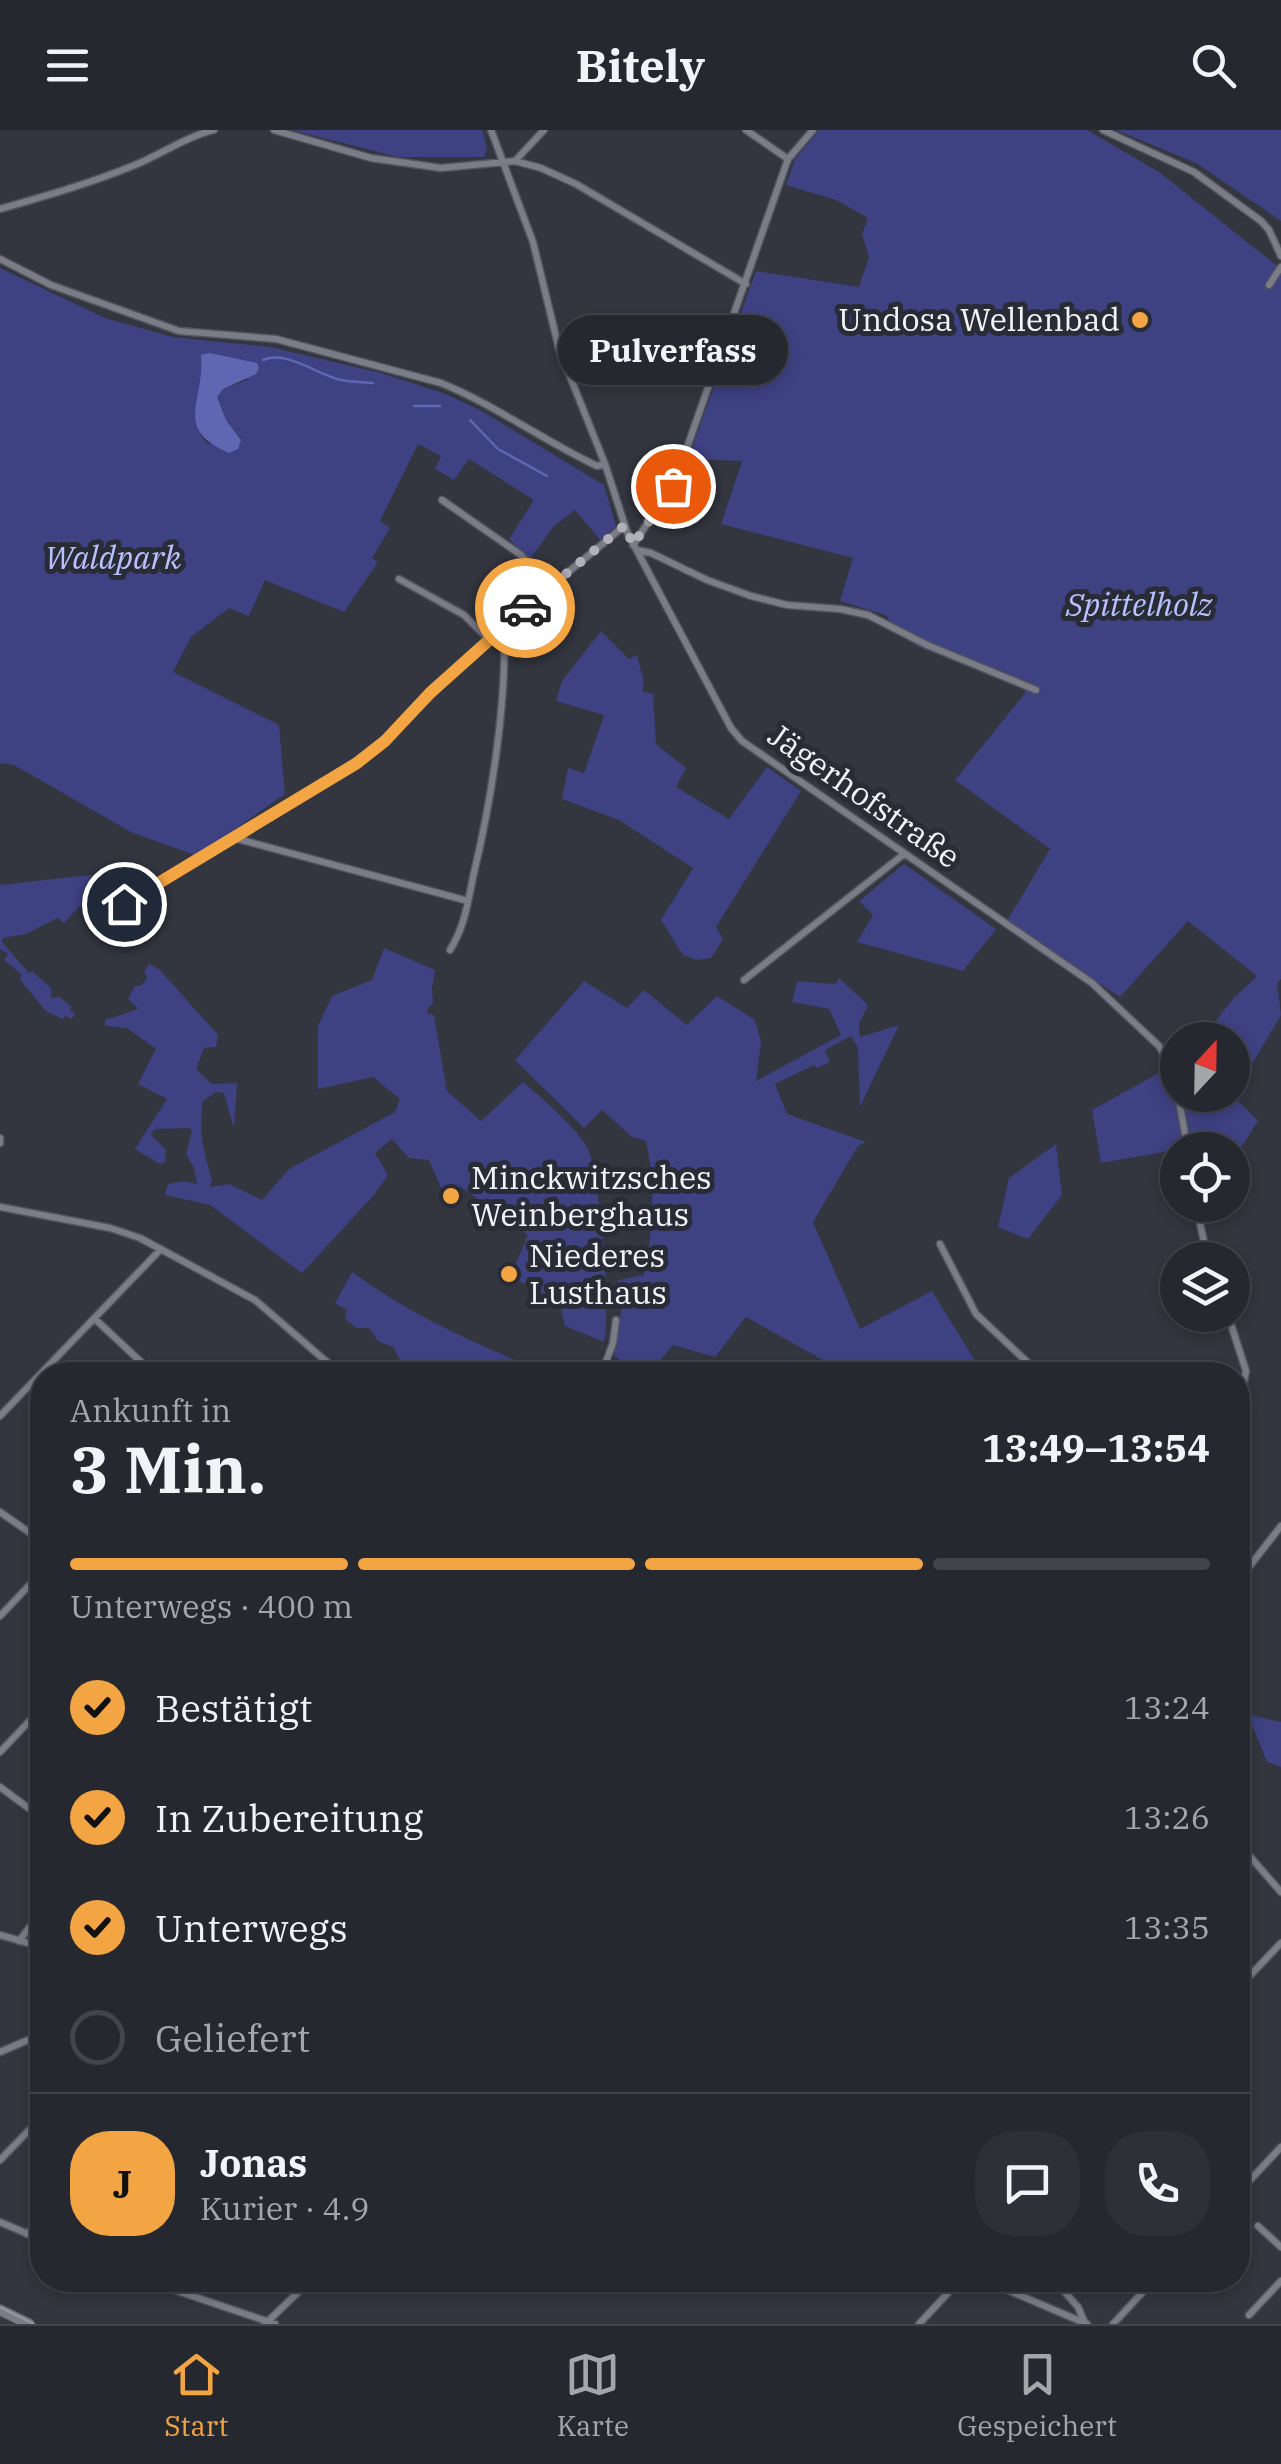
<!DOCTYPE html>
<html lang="de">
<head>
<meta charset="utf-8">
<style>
  body { margin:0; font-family:"IBM Plex Serif",serif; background:#2e3037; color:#f1f3f6; height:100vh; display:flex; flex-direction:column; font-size:38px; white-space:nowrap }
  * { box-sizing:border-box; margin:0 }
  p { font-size:32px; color:#a4a6aa }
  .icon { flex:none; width:55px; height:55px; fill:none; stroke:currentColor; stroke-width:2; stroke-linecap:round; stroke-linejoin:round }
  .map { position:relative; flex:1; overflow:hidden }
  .sheet { position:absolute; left:30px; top:1232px; width:1220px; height:930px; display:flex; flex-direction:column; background:#26282f; border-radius:40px; box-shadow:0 5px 15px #0003,0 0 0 2px #42444b }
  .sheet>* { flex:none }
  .needle { width:65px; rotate:22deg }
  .controls { position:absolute; left:1160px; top:892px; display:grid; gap:20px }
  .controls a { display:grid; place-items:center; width:90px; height:90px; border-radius:50%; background:#26282f; box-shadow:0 5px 15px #0003,0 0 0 2px #42444b; font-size:50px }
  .pin { position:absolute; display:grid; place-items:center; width:85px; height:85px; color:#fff; margin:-42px; border:5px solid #fff; border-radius:50%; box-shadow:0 2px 10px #0007 }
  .courier { position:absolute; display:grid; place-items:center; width:100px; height:100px; margin:-50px; border:8px solid #f3a443; border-radius:50%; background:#fff; color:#222; box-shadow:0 2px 12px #0007 }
  .bubble { position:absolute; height:70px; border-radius:35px; background:#26282f; box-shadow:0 5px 15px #0003,0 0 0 2px #42444b; font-size:32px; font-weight:700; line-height:70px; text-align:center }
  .headline em { font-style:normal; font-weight:700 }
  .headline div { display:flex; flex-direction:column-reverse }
  .headline { display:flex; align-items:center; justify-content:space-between; height:170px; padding:0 40px }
  h1 { font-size:65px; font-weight:700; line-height:75px }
  .bar { display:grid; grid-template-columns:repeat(4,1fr); gap:15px 10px; align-content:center; height:120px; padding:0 40px }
  .bar i { height:12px; border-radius:8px; background:#42444b }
  .bar .selected { background:#f3a443 }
  .bar p { grid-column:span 4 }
  .line { display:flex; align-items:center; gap:25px; padding:0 40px; border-top:2px solid #42444b }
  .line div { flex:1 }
  .round { display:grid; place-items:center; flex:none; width:105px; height:105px; border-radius:40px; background:#2e3037 }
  ol { padding:0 40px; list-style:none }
  li { display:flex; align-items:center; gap:30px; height:110px }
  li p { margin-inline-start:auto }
  li .icon { padding:10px; border-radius:50%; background:#f3a443; color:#111; stroke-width:4 }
  li:last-child { color:#a4a6aa }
  li i { width:55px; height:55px; border:5px solid #42444b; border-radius:50% }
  header { display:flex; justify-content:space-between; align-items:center; height:130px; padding:0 40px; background:#26282f; font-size:45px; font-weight:700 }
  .tab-bar { display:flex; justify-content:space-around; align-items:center; height:140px; border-top:2px solid #42444b; background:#26282f; font-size:28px; color:#a4a6aa }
  .tab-bar a { display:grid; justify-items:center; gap:5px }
  .tab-bar .selected { color:#f3a443 }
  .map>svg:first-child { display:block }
  .green { fill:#3e4182; fill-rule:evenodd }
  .water { fill:#6067b2 }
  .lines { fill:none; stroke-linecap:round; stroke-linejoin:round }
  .stream { stroke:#6067b2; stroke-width:2.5 }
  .minor-casing { stroke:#53545d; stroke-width:9 }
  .secondary-casing { stroke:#53545d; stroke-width:12 }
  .minor { stroke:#7a7c88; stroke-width:6 }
  .secondary { stroke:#7a7c88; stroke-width:10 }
  .tram { stroke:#94959e; stroke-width:2.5 }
  .done { stroke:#b0b1b9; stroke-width:10; stroke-dasharray:0 18 }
  .route { stroke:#f3a443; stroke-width:12 }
  .poi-dot { fill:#f3a443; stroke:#292b35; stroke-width:4 }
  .labels { text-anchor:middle; stroke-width:10; stroke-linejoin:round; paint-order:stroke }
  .poi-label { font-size:32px; fill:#f3f4fb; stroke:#292b35; text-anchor:start }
  .park-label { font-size:32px; font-style:italic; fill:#b8c0fe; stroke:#292b35 }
  .street-label { font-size:32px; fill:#f3f4fb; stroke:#292b35 }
</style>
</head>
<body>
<header><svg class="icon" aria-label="menu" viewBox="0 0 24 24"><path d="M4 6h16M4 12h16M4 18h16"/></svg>Bitely<svg class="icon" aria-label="search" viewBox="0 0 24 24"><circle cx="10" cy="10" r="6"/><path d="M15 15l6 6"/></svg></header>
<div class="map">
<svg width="1281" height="2194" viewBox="0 0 1281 2194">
  <rect width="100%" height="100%" fill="#33353f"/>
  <path class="green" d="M292,0h190l5,17 -3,10h-86z
    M819,0h268l72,42 122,97v710l-4,5 4,31 -48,81 25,25 -16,25 -39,-1 -102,18 -9,-53 85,-47 1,32h54v-55h-30l29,-39 26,-25 -69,-55 -68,76 -113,-76 43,-72 -95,-69 70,-87 -1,-6 -105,-40 -32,-19 1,-12 -48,-15 13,-43 -132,-34 21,-63 -54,-2 68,-188 103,16 10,-30 -7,-23 6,-16 -32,-18 -50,-15 9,-26z
    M1116,0h165v91l-85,-58z
    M0,138l105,50 68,19 97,10 111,26 62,20 37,17 124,75 12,41 -16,14 -25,-30 -22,17 -23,32 -21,-20 25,-39 -65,-41 -15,21 -19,-11 6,-13 -23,-12 -38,77 10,7 -18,30 6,4 -34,50 -79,-32 -16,36 -20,-8 -38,29 -18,35 106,53 6,69 -88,62 -66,-24 -117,-67 -14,-2zM203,249h46l-26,10 -6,8 9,23 15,19 -33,5c-21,-24 -12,-37 -5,-65z
    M601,501l28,28 8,-4 7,28 -2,8 11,3 3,50 30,24 -10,19 53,32 38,-52 34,24 -85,136 7,12 -12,19 -14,2 -14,-5 -22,-35 32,-52 -74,-48 -57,-21 6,-31 16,5 20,-58 -48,-14 6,-20z
    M904,734l92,65 -33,42 -106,-29 16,-27 -14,-14z
    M90,745l52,3v3l-17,1 1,13 -6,4 -12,-1 -16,16 -12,-8 -16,17 -6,-5 -32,16 -23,4 -1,4 27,31 3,-2 20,18 -1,9 9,-1 12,10 -2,4 5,2 -3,6 -6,-3 -4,3 -16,-8 -26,-31 1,-6 -17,-14 4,-6 -8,-5v-64z
    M384,818l51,22 -3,18 1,15 -6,6 1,5 6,1 13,76 34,30 42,-39c16,13 56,48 65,67 12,25 23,165 16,193l-39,-16 -5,-19 -19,3 -12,-24 -19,-9 18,-42 -67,-48 -20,1 -12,-28 -20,-2 -17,-19 -17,14 13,22 -14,20 -72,78 -92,-68 -45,-10 3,-11 16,-3 13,3 -3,-16 -8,-14 6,-23 -3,-3 -35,1 -3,6 15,15 -1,12 -5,2 -25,-15 32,-50 -29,-15 18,-35 -29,-21 -22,-2v-6l33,-11 -10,-11 7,-12 7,-1 5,-7 -3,-7 5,-7 10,5 59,66 -2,12 -12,1 -8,21 16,15 25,-1 -3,45 -10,-35 -8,-1 -13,9c-5,34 1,49 9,80l-3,6 20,-3 33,16 27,-31 106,-57 5,-13 -27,-22 -55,12v-63l14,-30 40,-16z
    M839,848l29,27 -9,19 1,13 39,-12 -39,82 -2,-59 -7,-12 -26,14 5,12 -13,6 -3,-3 -39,19 12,30 79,28 -8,4 -45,76 47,107 72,-38 52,84h-169l8,-15 -77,-43 -31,40 -42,-12 -25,30h-4l-30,-19 7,-45 -3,-31 26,-5c9,-45 12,-89 2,-134l-14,-4 -30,-27 -18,18 -69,-68 69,-79 43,27 17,-18 43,35 30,-29 38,24 6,22 -5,39 85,-46 -12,-26 -37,-7 5,-21 38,3z
    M1056,1014l6,51 -34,44 -30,-12 11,-49z
    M352,1142c61,45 129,74 199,103h-129l-18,-8 -11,-20 -15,-6 -9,-13h-12l-12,-9 2,-9 -12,-7z
    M1248,1585l33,7v45l-14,-5z"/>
  <path class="water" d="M210,223l47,10 2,5 -3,6 -33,15 -6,8 9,23 15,20 -3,9 -9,4c-57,-25 -24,-49 -28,-98z"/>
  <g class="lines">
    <path class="stream" d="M263,230c24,-10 53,14 78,20 10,2 22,2 32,3
      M414,276h26
      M470,290l28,29 49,27"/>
    <g class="minor-casing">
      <path id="minor" d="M274,0l97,28 70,10 74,-7 26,7 35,16 170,100
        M491,0l42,112 26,107 46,115 22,68 104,196 11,13 350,242 67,63 15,25 4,21
        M746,0l42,29
        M1103,0l91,42 67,49 8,9 12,26
        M515,31l29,-31
        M0,79c46,-13 91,-26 135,-44 27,-11 50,-28 79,-35
        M0,129l51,26 128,46 97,8 165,44c54,22 103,58 156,83l8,-2
        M1269,155l12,-18
        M442,370l79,55 30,33
        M633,415l42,-63 113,-323 25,-29
        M637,420l14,3 56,27 44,16 36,9 53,4 28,6 59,30 109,45
        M399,449l65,36 24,24
        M234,708l234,63
        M119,776l238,-143c47,-36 86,-83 130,-123 44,-40 93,-76 138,-115
        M450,820c14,-22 18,-47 23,-73 18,-74 34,-174 31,-251
        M744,850l160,-126
        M1178,965l10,55
        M0,1008v5
        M1196,1075l12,55
        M0,1077l110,21 30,10 115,62 87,75
        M940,1114l36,70 65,61
        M1228,1185l18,56 -8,42
        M95,1189l60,56
        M601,1245l12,-32 3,-23
        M0,1286l161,-167
        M0,1382l42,29
        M1238,1451l43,-55
        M0,1486l42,-44
        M0,1622l42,-44
        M0,1657l42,31
        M1238,1713l43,49
        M0,1805l42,12
        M19,1811l23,-30
        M1238,1858l43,-45
        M0,1922l42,-18
        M0,2030l42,-43
        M1238,2063l43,-46
        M0,2092l42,18
        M1258,2096l23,21
        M27,2104l15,-16
        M145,2150l130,44
        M984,2150l103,44
        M1054,2150l24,27 6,14
        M1249,2185l32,-34
        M265,2194l46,-44
        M919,2194l41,-44
        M1113,2194l41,-44"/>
    </g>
    <g class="secondary-casing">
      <path id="secondary" d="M0,2180l29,14"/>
    </g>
    <use href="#minor" class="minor"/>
    <use href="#secondary" class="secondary"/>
    <path class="tram" d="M0,2177l34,17"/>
  </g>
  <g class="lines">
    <path class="done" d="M525,478l100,-83 8,20 40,-59"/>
    <path class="route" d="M124,774l233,-141 28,-22 45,-48 95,-85"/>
  </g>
  <g class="poi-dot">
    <circle cx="1140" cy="190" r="10"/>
    <circle cx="451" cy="1066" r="10"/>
    <circle cx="509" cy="1144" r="10"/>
  </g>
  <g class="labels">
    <g class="poi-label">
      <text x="1120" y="201" text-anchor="end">Undosa Wellenbad</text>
      <text x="471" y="1059">Minckwitzsches<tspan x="471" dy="37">Weinberghaus</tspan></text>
      <text x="529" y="1137">Niederes<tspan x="529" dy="37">Lusthaus</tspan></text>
    </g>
    <g class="park-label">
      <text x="113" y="439">Waldpark</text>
      <text x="1139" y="486">Spittelholz</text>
    </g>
    <g class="street-label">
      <text transform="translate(864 666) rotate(35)" y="11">Jägerhofstraße</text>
    </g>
  </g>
</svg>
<div class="controls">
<a><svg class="needle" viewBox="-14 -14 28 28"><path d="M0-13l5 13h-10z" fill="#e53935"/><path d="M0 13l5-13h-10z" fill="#a4a6aa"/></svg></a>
<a><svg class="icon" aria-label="locate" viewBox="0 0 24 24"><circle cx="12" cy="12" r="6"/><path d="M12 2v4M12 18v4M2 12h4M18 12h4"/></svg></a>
<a><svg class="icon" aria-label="layers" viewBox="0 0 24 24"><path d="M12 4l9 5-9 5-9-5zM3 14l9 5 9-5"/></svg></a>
</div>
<div class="pin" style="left:673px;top:356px;background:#ea580c"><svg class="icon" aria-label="bag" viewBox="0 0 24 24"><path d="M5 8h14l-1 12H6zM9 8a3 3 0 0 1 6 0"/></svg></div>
<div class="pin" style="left:124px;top:774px;background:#1f2937"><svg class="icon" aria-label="home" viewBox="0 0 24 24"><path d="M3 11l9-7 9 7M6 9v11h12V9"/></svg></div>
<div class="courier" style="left:525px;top:478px"><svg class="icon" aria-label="car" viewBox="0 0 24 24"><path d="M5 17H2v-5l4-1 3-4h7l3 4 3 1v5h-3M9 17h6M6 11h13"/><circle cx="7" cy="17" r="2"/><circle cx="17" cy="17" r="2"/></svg></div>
<div class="bubble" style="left:558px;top:185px;width:230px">Pulverfass</div>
<section class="sheet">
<div class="headline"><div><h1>3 Min.</h1><p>Ankunft in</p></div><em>13:49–13:54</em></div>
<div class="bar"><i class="selected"></i><i class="selected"></i><i class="selected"></i><i></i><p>Unterwegs · 400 m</p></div>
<ol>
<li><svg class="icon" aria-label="check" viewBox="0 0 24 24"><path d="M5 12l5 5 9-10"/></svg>Bestätigt<p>13:24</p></li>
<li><svg class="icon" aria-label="check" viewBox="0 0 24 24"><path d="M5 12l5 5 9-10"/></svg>In Zubereitung<p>13:26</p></li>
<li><svg class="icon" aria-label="check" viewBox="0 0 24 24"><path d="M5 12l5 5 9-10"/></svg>Unterwegs<p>13:35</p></li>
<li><i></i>Geliefert</li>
</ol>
<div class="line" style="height:180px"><b class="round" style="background:#f3a443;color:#111">J</b><div><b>Jonas</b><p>Kurier · 4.9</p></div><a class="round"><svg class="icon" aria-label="chat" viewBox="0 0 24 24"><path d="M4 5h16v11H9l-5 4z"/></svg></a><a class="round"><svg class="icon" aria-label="phone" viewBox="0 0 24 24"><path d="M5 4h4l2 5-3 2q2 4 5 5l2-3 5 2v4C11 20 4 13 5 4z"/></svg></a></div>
</section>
</div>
<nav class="tab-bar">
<a class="selected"><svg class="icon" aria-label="home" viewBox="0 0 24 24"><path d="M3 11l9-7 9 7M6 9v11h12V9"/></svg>Start</a>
<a><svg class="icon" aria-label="map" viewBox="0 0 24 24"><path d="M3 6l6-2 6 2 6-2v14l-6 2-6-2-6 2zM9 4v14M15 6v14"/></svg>Karte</a>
<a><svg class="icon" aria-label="saved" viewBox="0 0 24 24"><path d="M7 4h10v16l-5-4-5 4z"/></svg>Gespeichert</a>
</nav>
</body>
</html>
